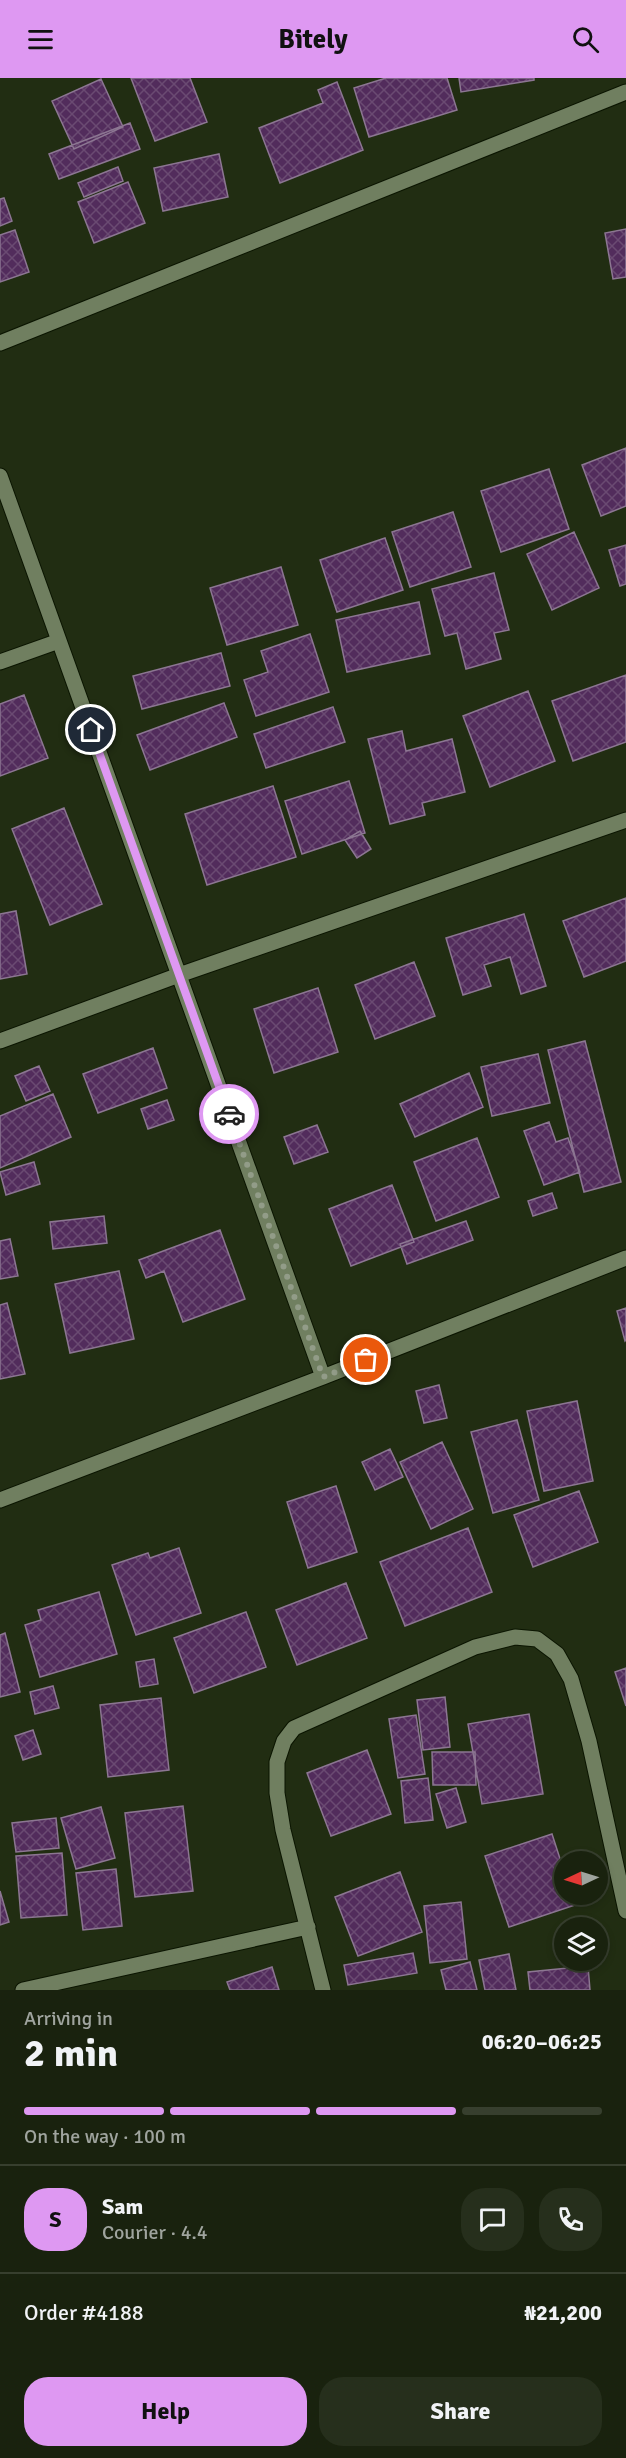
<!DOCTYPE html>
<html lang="en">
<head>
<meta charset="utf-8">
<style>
  body { margin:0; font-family:Signika,sans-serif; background:#262f1c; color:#f1f3f6; height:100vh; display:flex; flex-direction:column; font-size:22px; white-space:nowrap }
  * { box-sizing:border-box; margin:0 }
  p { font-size:20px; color:#9fa49e }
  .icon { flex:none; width:33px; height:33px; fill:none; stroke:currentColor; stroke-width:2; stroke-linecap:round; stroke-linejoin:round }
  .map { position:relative; height:1912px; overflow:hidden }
  .drawer { display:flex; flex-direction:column; background:#19220e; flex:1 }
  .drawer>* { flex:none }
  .needle { width:39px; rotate:266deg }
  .buttons { position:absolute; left:554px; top:1773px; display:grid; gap:12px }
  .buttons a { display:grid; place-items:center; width:54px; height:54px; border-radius:50%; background:#19220e; box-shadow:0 3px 9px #0003,0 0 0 2px #373f2e; font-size:30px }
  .pin { position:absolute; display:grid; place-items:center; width:51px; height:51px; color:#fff; margin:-26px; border:3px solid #fff; border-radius:50%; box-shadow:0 2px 6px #0007 }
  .courier { position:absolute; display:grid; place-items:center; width:60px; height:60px; margin:-30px; border:4px solid #de98f2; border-radius:50%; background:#fff; color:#222; box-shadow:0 2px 8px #0007 }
  .head em { font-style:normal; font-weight:800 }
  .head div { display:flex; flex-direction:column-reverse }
  .head { display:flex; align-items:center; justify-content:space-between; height:102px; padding:0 24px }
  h1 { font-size:39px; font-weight:800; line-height:45px }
  .bar { display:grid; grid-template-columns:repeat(4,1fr); gap:9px 6px; align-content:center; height:72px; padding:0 24px }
  .bar i { height:8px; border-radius:4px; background:#373f2e }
  .bar .current { background:#de98f2 }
  .bar p { grid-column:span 4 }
  .line { display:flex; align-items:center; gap:15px; padding:0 24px; border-top:2px solid #373f2e }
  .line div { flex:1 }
  .round { display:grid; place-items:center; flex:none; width:63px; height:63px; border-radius:24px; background:#262f1c }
  .action { display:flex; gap:12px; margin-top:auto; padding:12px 24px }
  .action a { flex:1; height:69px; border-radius:24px; background:#de98f2; color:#111; font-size:24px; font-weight:800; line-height:69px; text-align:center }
  .action a+a { background:#262f1c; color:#f1f3f6 }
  header { display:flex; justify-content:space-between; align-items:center; height:78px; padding:0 24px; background:#de98f2; color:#111; font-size:27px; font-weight:800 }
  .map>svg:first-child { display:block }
  .building { fill:url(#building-cross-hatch); stroke:#8c7692; stroke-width:1.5 }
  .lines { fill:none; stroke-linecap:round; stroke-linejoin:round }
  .minor-casing { stroke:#0b1500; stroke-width:17 }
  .minor { stroke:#707f60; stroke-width:15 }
  .done { stroke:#929c88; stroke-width:6; stroke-dasharray:0 10.8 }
  .route { stroke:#de98f2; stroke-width:8 }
</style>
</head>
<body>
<header><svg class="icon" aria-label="menu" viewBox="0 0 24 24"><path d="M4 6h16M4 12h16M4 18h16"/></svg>Bitely<svg class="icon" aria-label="search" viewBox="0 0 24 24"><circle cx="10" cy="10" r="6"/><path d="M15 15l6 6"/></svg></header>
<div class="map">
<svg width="626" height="1912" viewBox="0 0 626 1912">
  <defs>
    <pattern id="building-cross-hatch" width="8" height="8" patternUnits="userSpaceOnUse" patternTransform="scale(1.5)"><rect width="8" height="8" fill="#522c5c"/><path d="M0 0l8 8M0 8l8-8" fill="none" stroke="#6a4a72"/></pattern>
  </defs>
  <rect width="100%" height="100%" fill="#212d12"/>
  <path class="building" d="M131,0h59l17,44 -52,19z
    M386,0h61l10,32 -88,27 -15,-49z
    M459,0h75v2l-73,12z
    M101,1l22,48 -49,22 -22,-48z
    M337,4l26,68 -83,33 -21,-55 64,-25 -5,-13z
    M130,45l10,26 -81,30 -10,-25z
    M219,76l9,43 -65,14 -9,-43z
    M118,89l5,14 -39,16 -6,-14z
    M128,104l17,41 -51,20 -16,-41z
    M4,120l8,23 -12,5v-27z
    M626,151v48l-13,2 -8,-46z
    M15,152l14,42 -29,10v-47z
    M626,370v58l-25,10 -19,-51z
    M549,391l20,60 -68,23 -20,-61z
    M453,434l18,55 -61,20 -18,-55z
    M574,454l25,56 -47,22 -25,-56z
    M385,460l18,52 -66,22 -17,-52z
    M626,467v39l-6,2 -11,-36z
    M281,489l17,58 -71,20 -17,-57z
    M494,495l15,57 -15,3 7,26 -35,10 -9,-36 -12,3 -13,-47z
    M419,524l11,52 -83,18 -11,-52z
    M310,556l19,58 -73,24 -12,-36 24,-8 -7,-21z
    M221,575l9,33 -88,23 -9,-33z
    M626,597v67l-53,19 -21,-60z
    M528,613l27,70 -65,26 -27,-71z
    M24,617l24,63 -48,18v-72z
    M224,625l13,34 -87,33 -13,-35z
    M333,629l12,35 -79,26 -12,-34z
    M402,653l4,20 46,-12 13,53 -43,11 3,12 -35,9 -22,-85z
    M349,703l16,52 -63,21 -17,-53z
    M273,708l23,71 -89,28 -22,-71z
    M64,730l38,96 -52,21 -38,-96z
    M360,753l11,18 -14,9 -12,-18z
    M626,820v63l-42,16 -21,-56z
    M16,833l11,63 -27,5v-65z
    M524,836l22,72 -25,8 -11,-37 -26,8 7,21 -28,9 -17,-57z
    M414,884l21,54 -60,23 -20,-54z
    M318,910l20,64 -64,21 -20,-64z
    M585,963l36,141 -37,10 -36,-142z
    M153,970l14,40 -69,25 -15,-39z
    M538,976l12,49 -58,13 -11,-49z
    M39,988l11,25 -24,10 -11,-25z
    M469,995l14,34 -68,30 -15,-33z
    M53,1016l18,43 -71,31v-52z
    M167,1022l7,20 -26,9 -7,-20z
    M549,1044l7,20 12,-4 12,34 -36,13 -20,-54z
    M317,1047l11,27 -34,12 -10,-27z
    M477,1060l22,59 -63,24 -22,-59z
    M34,1084l6,22 -34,11 -6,-23z
    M392,1107l22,57 -63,24 -22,-57z
    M552,1115l5,15 -24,8 -5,-15z
    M104,1138l3,27 -54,6 -3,-27z
    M466,1143l7,19 -66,24 -7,-20z
    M220,1152l25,69 -62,23 -19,-51 -18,7 -7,-18z
    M10,1161l8,37 -18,3v-38z
    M119,1193l15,68 -64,14 -15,-69z
    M7,1225l18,71 -25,5v-74z
    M626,1230v32l-1,1 -8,-30z
    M439,1307l8,33 -23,5 -8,-32z
    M577,1323l16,80 -49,10 -17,-80z
    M517,1342l22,80 -46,13 -22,-81z
    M442,1364l31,67 -42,20 -31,-67z
    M390,1371l13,28 -28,13 -13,-28z
    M336,1408l21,66 -49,16 -21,-66z
    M579,1413l19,51 -65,25 -19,-52z
    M468,1450l24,64 -87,34 -25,-64z
    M179,1470l22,65 -65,22 -24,-70 36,-12 2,5z
    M346,1505l21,55 -70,27 -21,-55z
    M99,1514l18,62 -77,23 -15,-52 16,-5 -3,-10z
    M246,1534l20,55 -72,26 -20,-55z
    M5,1555l15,59 -20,5v-62z
    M154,1581l4,25 -18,3 -4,-25z
    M626,1590v38l-11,-34z
    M53,1608l6,22 -24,6 -5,-22z
    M445,1619l5,50 -27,3 -6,-50z
    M161,1620l8,72 -61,7 -8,-72z
    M529,1636l14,80 -61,10 -14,-80z
    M416,1637l9,59 -27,4 -9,-59z
    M33,1652l8,24 -18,6 -8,-24z
    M367,1672l24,64 -60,22 -24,-63z
    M432,1674h43l1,33h-43z
    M428,1700l5,42 -28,3 -4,-42z
    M456,1710l10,34 -19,6 -11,-34z
    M183,1728l10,85 -58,6 -10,-84z
    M101,1729l14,51 -39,11 -15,-51z
    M56,1740l3,30 -43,4 -4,-29z
    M552,1756l12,37v23h8l3,11 -66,22 -24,-71z
    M62,1775l5,62 -46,3 -5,-62z
    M116,1791l6,57 -39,4 -7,-57z
    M400,1794l22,60 -64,24 -23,-59z
    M0,1813l9,31 -9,3z
    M461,1824l6,57 -37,4 -6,-57z
    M413,1875l4,20 -69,12 -4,-20z
    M509,1876l7,36h-31l-6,-30z
    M470,1884l7,28h-31l-5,-20z
    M588,1888l2,24h-60l-2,-18z
    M272,1889l7,23h-49l-3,-8z"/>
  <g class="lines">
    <g class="minor-casing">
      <path id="minor" d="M0,265l626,-251
        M0,398l323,901
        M0,584l59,-21
        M0,963l179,-66 447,-155
        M0,1422l323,-123 303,-119
        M23,1912l285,-63
        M323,1912l-40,-160 -6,-37v-31l7,-21 10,-13 181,-81 40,-10 22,2 20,15 14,25 18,62 37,170"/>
    </g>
    <use href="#minor" class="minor"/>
  </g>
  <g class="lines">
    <path class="done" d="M229,1036l94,263 43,-17"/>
    <path class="route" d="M91,652l138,384"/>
  </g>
</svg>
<div class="buttons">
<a><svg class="needle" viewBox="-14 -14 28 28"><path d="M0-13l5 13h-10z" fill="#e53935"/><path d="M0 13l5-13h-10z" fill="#9fa49e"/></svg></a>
<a><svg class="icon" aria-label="layers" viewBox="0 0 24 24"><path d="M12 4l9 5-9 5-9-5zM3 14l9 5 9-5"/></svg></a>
</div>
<div class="pin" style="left:366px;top:1282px;background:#ea580c"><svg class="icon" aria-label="bag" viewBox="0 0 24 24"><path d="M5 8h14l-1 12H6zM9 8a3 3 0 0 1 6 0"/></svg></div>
<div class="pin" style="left:91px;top:652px;background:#1f2937"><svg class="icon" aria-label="home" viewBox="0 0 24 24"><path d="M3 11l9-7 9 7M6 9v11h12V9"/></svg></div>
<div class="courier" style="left:229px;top:1036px"><svg class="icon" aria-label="car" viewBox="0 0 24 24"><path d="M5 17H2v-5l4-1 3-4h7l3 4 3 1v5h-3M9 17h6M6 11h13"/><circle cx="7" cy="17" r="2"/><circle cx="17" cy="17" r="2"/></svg></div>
</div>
<section class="drawer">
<div class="head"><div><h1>2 min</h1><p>Arriving in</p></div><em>06:20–06:25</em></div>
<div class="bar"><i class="current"></i><i class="current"></i><i class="current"></i><i></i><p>On the way · 100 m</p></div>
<div class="line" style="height:108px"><b class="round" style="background:#de98f2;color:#111">S</b><div><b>Sam</b><p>Courier · 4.4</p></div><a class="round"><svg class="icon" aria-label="chat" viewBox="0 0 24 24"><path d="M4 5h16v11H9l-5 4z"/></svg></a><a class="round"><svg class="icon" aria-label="phone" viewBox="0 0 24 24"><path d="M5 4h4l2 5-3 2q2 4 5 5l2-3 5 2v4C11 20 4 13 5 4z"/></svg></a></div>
<div class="line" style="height:78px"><div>Order #4188</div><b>₦21,200</b></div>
<div class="action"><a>Help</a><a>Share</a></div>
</section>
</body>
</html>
